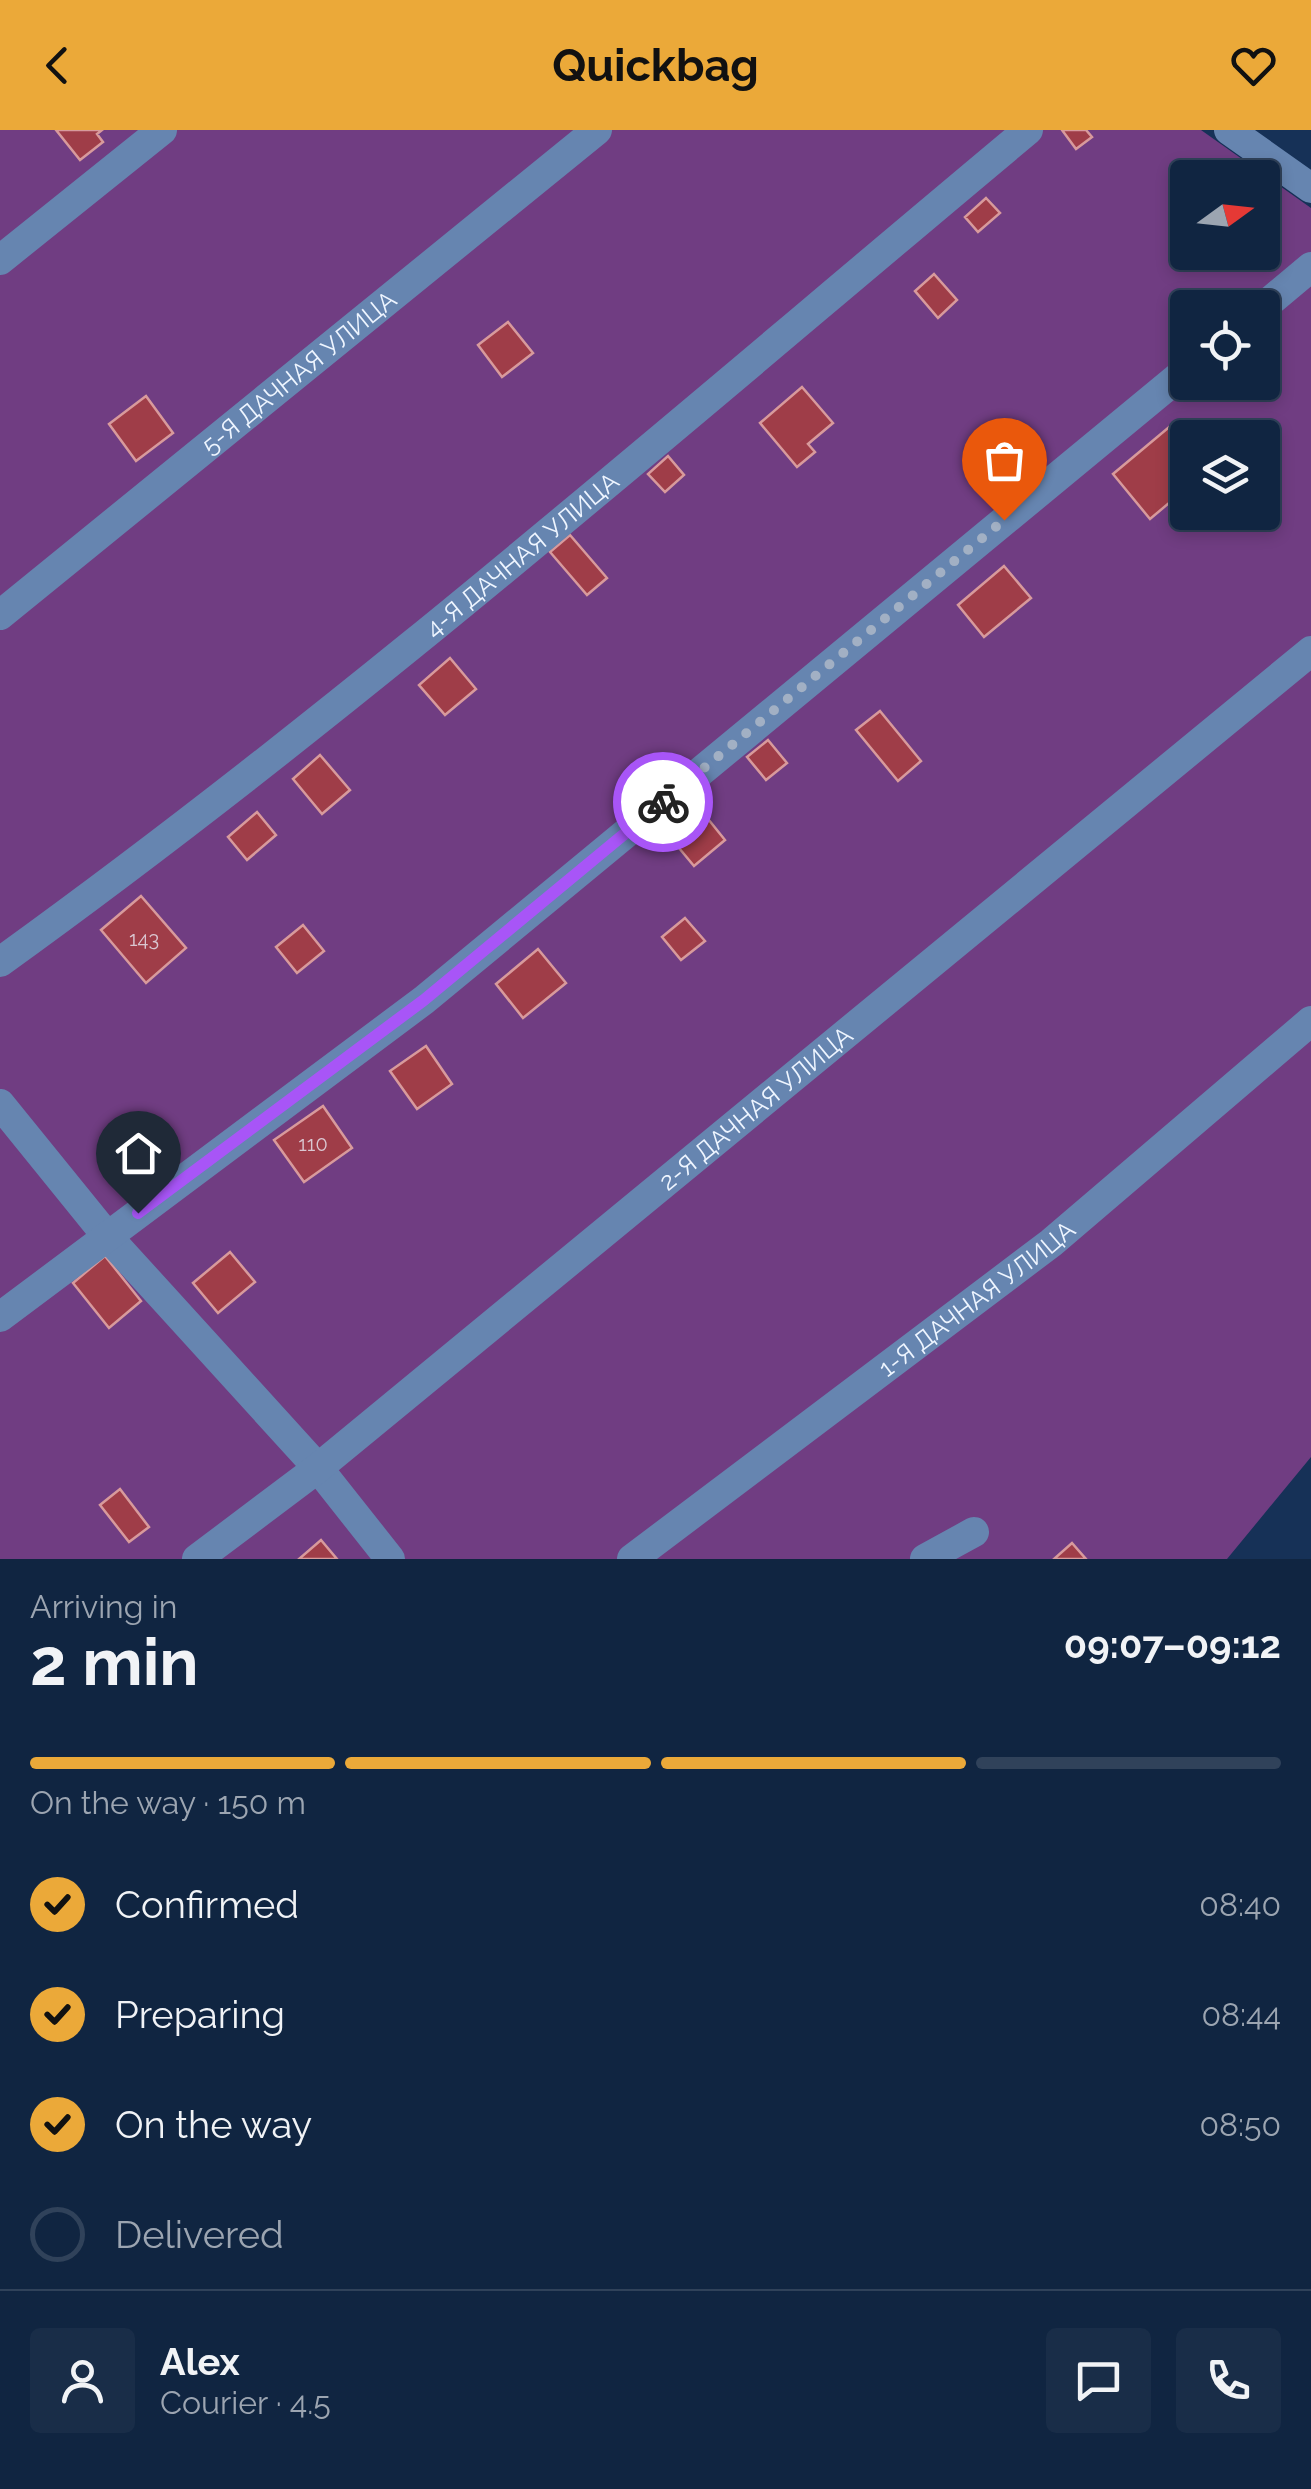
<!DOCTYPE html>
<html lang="en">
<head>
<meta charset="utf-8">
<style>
  body { margin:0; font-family:Raleway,sans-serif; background:#192d48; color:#f1f3f6; height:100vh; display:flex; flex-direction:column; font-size:38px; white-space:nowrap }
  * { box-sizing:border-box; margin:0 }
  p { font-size:32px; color:#9ca5b1 }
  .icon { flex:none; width:55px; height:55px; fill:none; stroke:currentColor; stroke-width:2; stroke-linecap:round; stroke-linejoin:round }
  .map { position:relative; height:1429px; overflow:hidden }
  .details { display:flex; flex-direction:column; background:#102541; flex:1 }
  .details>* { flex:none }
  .needle { width:65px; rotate:75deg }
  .tools { position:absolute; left:1170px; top:30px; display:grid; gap:20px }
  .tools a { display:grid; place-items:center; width:110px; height:110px; border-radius:10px; background:#102541; box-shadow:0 5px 15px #0003,0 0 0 2px #30425a; font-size:50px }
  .pin { position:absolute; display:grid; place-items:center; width:85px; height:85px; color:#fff; margin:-102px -42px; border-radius:50% 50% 50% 0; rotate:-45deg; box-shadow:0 0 10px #0007 }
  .pin .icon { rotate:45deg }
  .courier { position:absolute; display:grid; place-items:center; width:100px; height:100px; margin:-50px; border:8px solid #a855f7; border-radius:50%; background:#fff; color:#222; box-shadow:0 2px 12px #0007 }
  .headline em { font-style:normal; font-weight:700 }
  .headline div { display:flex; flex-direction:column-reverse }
  .headline { display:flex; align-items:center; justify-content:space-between; height:170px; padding:0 30px }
  h1 { font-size:65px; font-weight:700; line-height:75px }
  .bar { display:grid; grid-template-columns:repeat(4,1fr); gap:15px 10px; align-content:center; height:120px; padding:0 30px }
  .bar i { height:12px; border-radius:8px; background:#30425a }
  .bar .active { background:#eba939 }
  .bar p { grid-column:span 4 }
  .line { display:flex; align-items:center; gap:25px; padding:0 30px; border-top:2px solid #30425a }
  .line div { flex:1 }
  .round { display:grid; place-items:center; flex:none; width:105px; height:105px; border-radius:10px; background:#192d48 }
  ol { padding:0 30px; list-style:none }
  li { display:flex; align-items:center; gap:30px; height:110px }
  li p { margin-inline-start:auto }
  li .icon { padding:10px; border-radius:50%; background:#eba939; color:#111; stroke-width:4 }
  li:last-child { color:#9ca5b1 }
  li i { width:55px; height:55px; border:5px solid #30425a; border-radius:50% }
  header { display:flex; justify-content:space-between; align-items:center; height:130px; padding:0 30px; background:#eba939; color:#111; font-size:45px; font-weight:700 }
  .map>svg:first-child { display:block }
  .green { fill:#703d82; fill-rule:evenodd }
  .building { fill:#9f3d48; stroke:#d89a9c; stroke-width:2.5 }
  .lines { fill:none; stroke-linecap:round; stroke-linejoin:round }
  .street { stroke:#6685b0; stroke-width:30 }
  .done { stroke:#a2b0c4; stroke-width:10; stroke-dasharray:0 18 }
  .route { stroke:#a855f7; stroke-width:12 }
  .labels { text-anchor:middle; stroke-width:8; stroke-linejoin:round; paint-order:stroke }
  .number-label { font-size:20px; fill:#dac7d1 }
  .street-label { font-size:25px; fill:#eef5ff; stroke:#0d1a2a }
</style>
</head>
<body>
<header><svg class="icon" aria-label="back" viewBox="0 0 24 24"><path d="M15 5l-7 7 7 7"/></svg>Quickbag<svg class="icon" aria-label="heart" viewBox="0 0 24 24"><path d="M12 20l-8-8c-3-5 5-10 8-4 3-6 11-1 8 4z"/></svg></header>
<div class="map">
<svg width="1311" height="1429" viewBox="0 0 1311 1429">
  <rect width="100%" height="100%" fill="#163157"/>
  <path class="green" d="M0,0h1201l110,78v1249l-84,102h-1227zM1188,48h74v74h-74zM1188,178h74v74h-74zM1188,308h74v74h-74z"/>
  <path class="building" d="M56,0h46l-5,4 6,8 -23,18z
    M1062,0h24l6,7 -16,12z
    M986,68l14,15 -22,19 -13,-15z
    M934,144l23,26 -19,18 -23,-27z
    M508,192l25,31 -31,24 -24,-32z
    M802,257l31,36 -25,21 7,8 -18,15 -37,-44z
    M146,266l27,37 -37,28 -27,-37z
    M1174,293l14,16v48l-38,32 -37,-45z
    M668,326l16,19 -19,17 -17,-18z
    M570,405l37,43 -20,17 -37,-43z
    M1004,436l27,32 -47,39 -26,-32z
    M450,528l26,31 -31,26 -26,-30z
    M880,581l41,50 -23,20 -42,-51z
    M768,610l19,23 -21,17 -19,-23z
    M320,625l30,35 -28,24 -29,-35z
    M696,674l29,36 -31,26 -30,-36z
    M257,682l19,23 -29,25 -19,-23z
    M141,766l45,52 -40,35 -45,-53z
    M685,788l20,23 -24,19 -19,-23z
    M303,795l21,26 -27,22 -21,-26z
    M538,819l28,34 -43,35 -27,-34z
    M426,916l26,38 -35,25 -27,-38z
    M323,976l29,42 -48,34 -30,-42z
    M230,1122l25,30 -37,31 -25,-30z
    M105,1126l36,45 -32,27 -36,-45z
    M120,1359l29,38 -20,15 -29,-37z
    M321,1410l16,19h-38z
    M1072,1413l14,16h-32z"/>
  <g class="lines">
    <g class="street">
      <path d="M1229,0l82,58"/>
      <path d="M0,130l162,-130"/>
      <path d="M1262,178l49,-41"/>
      <path id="s1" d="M0,485l597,-485"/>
      <path id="s2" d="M0,832c358,-258 690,-550 1028,-832"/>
      <path d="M0,974l107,132 211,232 72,91"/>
      <path d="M0,1187l424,-317 764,-631"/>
      <path id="s3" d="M197,1429l121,-91 993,-817"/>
      <path id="s4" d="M632,1429l419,-316 260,-222"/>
      <path d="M925,1429l49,-27"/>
    </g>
  </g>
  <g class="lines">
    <path class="done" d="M663,672l341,-282"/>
    <path class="route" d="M138,1083l286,-213 239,-198"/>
  </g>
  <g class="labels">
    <g class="number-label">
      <text x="144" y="816">143</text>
      <text x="313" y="1021">110</text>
    </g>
    <g class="street-label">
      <text dy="9" stroke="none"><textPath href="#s1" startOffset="385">5-Я ДАЧНАЯ УЛИЦА</textPath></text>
      <text dy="9" stroke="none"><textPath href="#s2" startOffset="662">4-Я ДАЧНАЯ УЛИЦА</textPath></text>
      <text dy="9" stroke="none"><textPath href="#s3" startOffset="718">2-Я ДАЧНАЯ УЛИЦА</textPath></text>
      <text dy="9" stroke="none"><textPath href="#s4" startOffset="432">1-Я ДАЧНАЯ УЛИЦА</textPath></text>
    </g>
  </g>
</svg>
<div class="tools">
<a><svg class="needle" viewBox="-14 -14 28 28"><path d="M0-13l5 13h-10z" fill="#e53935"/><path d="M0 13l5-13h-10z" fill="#9ca5b1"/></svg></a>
<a><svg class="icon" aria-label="locate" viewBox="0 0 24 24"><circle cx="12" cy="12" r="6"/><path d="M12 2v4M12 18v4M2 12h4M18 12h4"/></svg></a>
<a><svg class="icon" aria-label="layers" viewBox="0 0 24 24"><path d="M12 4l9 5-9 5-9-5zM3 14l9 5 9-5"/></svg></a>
</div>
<div class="pin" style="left:1004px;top:390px;background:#ea580c"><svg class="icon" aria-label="bag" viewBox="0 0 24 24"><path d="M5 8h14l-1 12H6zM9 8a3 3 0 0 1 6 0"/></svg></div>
<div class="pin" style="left:138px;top:1083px;background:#1f2937"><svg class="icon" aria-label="home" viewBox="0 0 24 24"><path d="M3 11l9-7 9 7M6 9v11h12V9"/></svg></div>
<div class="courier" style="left:663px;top:672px"><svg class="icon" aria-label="bike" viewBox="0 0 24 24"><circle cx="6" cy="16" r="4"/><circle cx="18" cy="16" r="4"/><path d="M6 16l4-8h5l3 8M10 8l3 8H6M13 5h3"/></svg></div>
</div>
<section class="details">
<div class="headline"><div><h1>2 min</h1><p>Arriving in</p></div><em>09:07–09:12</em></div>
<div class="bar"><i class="active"></i><i class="active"></i><i class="active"></i><i></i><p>On the way · 150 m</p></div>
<ol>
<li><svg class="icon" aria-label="check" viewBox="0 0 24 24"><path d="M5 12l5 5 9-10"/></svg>Confirmed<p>08:40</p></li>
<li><svg class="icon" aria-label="check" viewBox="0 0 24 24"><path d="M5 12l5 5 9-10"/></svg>Preparing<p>08:44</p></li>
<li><svg class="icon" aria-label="check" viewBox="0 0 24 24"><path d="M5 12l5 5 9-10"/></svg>On the way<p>08:50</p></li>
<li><i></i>Delivered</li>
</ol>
<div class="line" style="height:180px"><a class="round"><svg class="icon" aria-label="person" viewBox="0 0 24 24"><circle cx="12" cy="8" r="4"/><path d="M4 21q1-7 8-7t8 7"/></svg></a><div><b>Alex</b><p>Courier · 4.5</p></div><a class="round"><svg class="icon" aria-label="chat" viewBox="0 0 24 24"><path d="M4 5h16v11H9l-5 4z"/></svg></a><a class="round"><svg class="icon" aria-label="phone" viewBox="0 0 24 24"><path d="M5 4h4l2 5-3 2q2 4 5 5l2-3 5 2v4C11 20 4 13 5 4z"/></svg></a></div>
</section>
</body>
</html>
